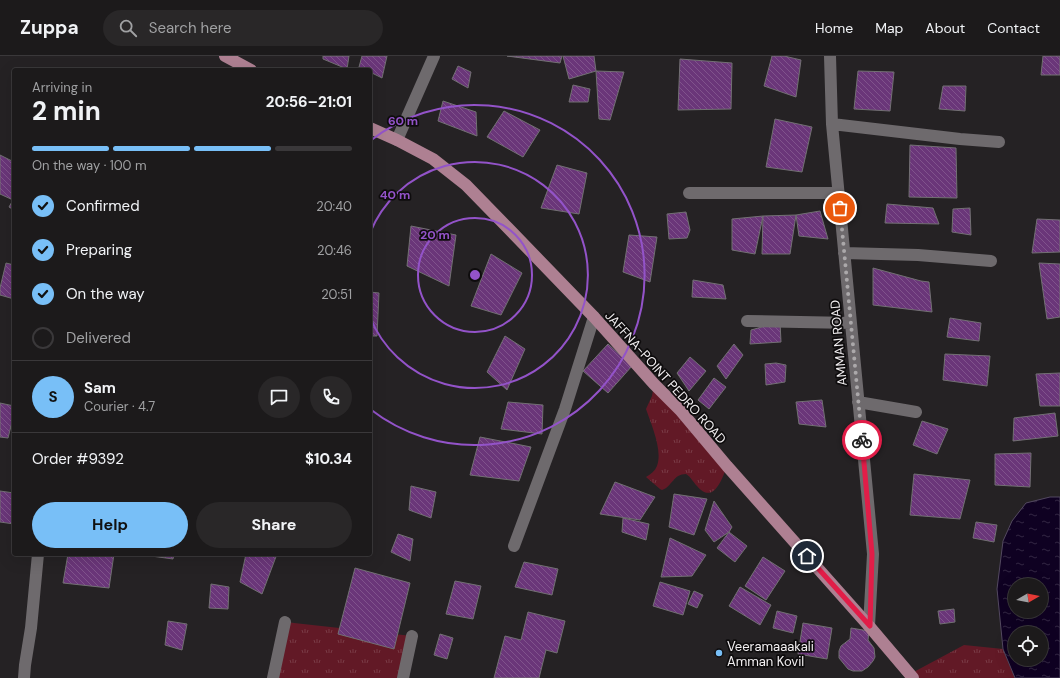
<!DOCTYPE html>
<html lang="en">
<head>
<meta charset="utf-8">
<style>
  body { margin:0; font-family:"DM Sans",sans-serif; background:#292728; color:#f1f3f6; height:100vh; display:flex; flex-direction:column; font-size:15px; white-space:nowrap }
  * { box-sizing:border-box; margin:0 }
  p { font-size:13px; color:#a0a1a3 }
  .icon { flex:none; width:22px; height:22px; fill:none; stroke:currentColor; stroke-width:2; stroke-linecap:round; stroke-linejoin:round }
  .map { position:relative; flex:1; overflow:hidden }
  .drawer { position:absolute; left:12px; top:12px; width:360px; height:488px; display:flex; flex-direction:column; background:#1c1a1b; border-radius:4px; box-shadow:0 4px 16px #0002,0 0 0 1px #3a383a }
  .drawer>* { flex:none }
  .needle { width:26px; rotate:81deg }
  .controls { position:absolute; left:1008px; top:522px; display:grid; gap:8px }
  .controls a { display:grid; place-items:center; width:40px; height:40px; border-radius:50%; background:#1c1a1b; box-shadow:0 4px 16px #0002,0 0 0 1px #3a383a; font-size:20px }
  .pin { position:absolute; display:grid; place-items:center; width:34px; height:34px; color:#fff; margin:-17px; border:2px solid #fff; border-radius:50%; box-shadow:0 1px 4px #0007 }
  .courier { position:absolute; display:grid; place-items:center; width:40px; height:40px; margin:-20px; border:3px solid #e11d48; border-radius:50%; background:#fff; color:#222; box-shadow:0 1px 5px #0007 }
  .headline em { font-style:normal; font-weight:700 }
  .headline div { display:flex; flex-direction:column-reverse }
  .headline { display:flex; align-items:center; justify-content:space-between; height:68px; padding:0 20px }
  h1 { font-size:26px; font-weight:700; line-height:30px }
  .bar { display:grid; grid-template-columns:repeat(4,1fr); gap:6px 4px; align-content:center; height:48px; padding:0 20px }
  .bar i { height:5px; border-radius:3px; background:#3a383a }
  .bar .on { background:#78bff7 }
  .bar p { grid-column:span 4 }
  .line { display:flex; align-items:center; gap:10px; padding:0 20px; border-top:1px solid #3a383a }
  .line div { flex:1 }
  .round { display:grid; place-items:center; flex:none; width:42px; height:42px; border-radius:21px; background:#292728 }
  ol { padding:0 20px; list-style:none }
  li { display:flex; align-items:center; gap:12px; height:44px }
  li p { margin-inline-start:auto }
  li .icon { padding:4px; border-radius:50%; background:#78bff7; color:#111; stroke-width:4 }
  li:last-child { color:#a0a1a3 }
  li i { width:22px; height:22px; border:2px solid #3a383a; border-radius:50% }
  .action { display:flex; gap:8px; margin-top:auto; padding:8px 20px }
  .action a { flex:1; height:46px; border-radius:24px; background:#78bff7; color:#111; font-size:16px; font-weight:700; line-height:46px; text-align:center }
  .action a+a { background:#292728; color:#f1f3f6 }
  header { display:flex; align-items:center; gap:24px; box-sizing:border-box; height:56px; padding:0 20px; background:#1c1a1b; border-bottom:1px solid #3a383a }
  header strong { font-size:19px }
  nav { display:flex; gap:22px; margin-inline-start:auto; font-size:14px }
  .search { width:280px; height:36px; background:#292728; display:flex; align-items:center; gap:10px; box-sizing:border-box; padding:0 14px; border-radius:22px; color:#a0a1a3; font-size:15px }
  .map>svg:first-child { display:block }
  .grass { fill:url(#grass-tufts) }
  .water { fill:url(#water-ripples); stroke:#534960; fill-rule:evenodd }
  .building { fill:url(#building-back-hatch); stroke:#727073 }
  .lines { fill:none; stroke-linecap:round; stroke-linejoin:round }
  .minor { stroke:#6e6a6d; stroke-width:12 }
  .primary { stroke:#ae8092; stroke-width:12 }
  .done { stroke:#aba8aa; stroke-width:4; stroke-dasharray:0 7.2 }
  .route { stroke:#e11d48; stroke-width:5 }
  .ring { fill:none; stroke:#9353c9; stroke-width:2 }
  .poi-dot { fill:#78bff7; stroke:#0e0c0d; stroke-width:1.5 }
  .labels { text-anchor:middle; stroke-width:3.5; stroke-linejoin:round; paint-order:stroke }
  .street-label { font-size:13px; fill:#f3f0f2; stroke:#0e0c0d }
  .poi-label { font-size:13px; fill:#f3f0f2; stroke:#0e0c0d; text-anchor:start }
  .centre { fill:#9353c9; stroke:#0e0c0d; stroke-width:2 }
  .ring-label { font-size:12px; text-anchor:middle; font-weight:bold; fill:#9353c9; stroke:#0e0c0d; stroke-width:3.5; stroke-linejoin:round; paint-order:stroke }
</style>
</head>
<body>
<header>
<strong>Zuppa</strong>
<div class="search"><svg class="icon" aria-label="search" viewBox="0 0 24 24"><circle cx="10" cy="10" r="6"/><path d="M15 15l6 6"/></svg>Search here</div>
<nav><a>Home</a><a>Map</a><a>About</a><a>Contact</a></nav>
</header>
<div class="map">
<svg width="1060" height="622" viewBox="0 0 1060 622">
  <defs>
    <pattern id="grass-tufts" width="24" height="20" patternUnits="userSpaceOnUse"><rect width="24" height="20" fill="#621926"/><path d="M3 7l-1-3M5 7V3M7 7l1-3M15 17l-1-3M17 17v-4M19 17l1-3" fill="none" stroke="#793b46"/></pattern>
    <pattern id="water-ripples" width="26" height="14" patternUnits="userSpaceOnUse"><rect width="26" height="14" fill="#0f0122"/><path d="M2 4q2-2 4 0t4 0M15 11q2-2 4 0t4 0" fill="none" stroke="#322643"/></pattern>
    <pattern id="building-back-hatch" width="6" height="6" patternUnits="userSpaceOnUse"><rect width="6" height="6" fill="#6a3679"/><path d="M-1 5l2 2M0 0l6 6M5-1l2 2" fill="none" stroke="#80538c"/></pattern>
  </defs>
  <rect width="100%" height="100%" fill="#252224"/>
  <path class="grass" d="M654,328l73,82c-5,14 -14,39 -30,20 -4,-4 -6,-9 -11,-12 -13,0 -14,13 -24,16l-2,-1 -14,-12c5,-3 9,-6 11,-11 6,-16 -6,-42 -11,-57l6,-13z
    M285,566l127,14 -9,42h-130z
    M964,589l39,4 12,29h-102l-3,-4z"/>
  <path class="water" d="M1050,441h10v181h-45l-12,-29 -6,-60 6,-48 9,-20 14,-18zM1015,529h26v26h-26zM1015,577h26v26h-26z"/>
  <path class="building" d="M323,0h26l-2,13 -24,-10z
    M362,0h25l-5,22 -12,-6v-2h-5l-6,-3z
    M507,0h55l-2,7z
    M563,0h31l2,15 -27,8z
    M772,0h12l17,4 -5,37 -32,-11z
    M1043,0h17v19h-19z
    M680,3l52,4 -1,46 -53,1z
    M458,10l13,6 -3,16 -16,-9z
    M596,15l28,1 -14,48 -11,-1z
    M858,15l36,1 -4,39 -36,-2z
    M573,29l17,4 -2,13h-19z
    M943,30h23l-1,25 -26,-2z
    M443,45l33,11 1,24 -39,-15z
    M504,55l36,19 -17,27 -36,-20z
    M775,63l37,8 -10,45 -36,-5z
    M910,89l46,3 1,50 -48,-1z
    M0,99l14,7v48l-5,-3 4,-7 -13,-6z
    M557,109l30,8 -8,41 -38,-6z
    M887,148l46,4 6,16 -54,-1z
    M970,152l1,27 -19,-3 1,-23z
    M820,155l8,28 -29,-3 -3,-21z
    M686,156l4,18 -3,8 -18,1 -2,-25z
    M796,159l-6,39h-28l1,-38z
    M763,160l-8,38 -23,-4v-31z
    M1037,163l23,1v32l-28,1z
    M411,170l45,9 -7,51 -42,-20z
    M629,179l28,2 -7,45 -27,-10z
    M491,198l31,19 -21,42 -30,-9z
    M6,207l8,2v34l-14,-4v-7z
    M1039,207l21,1v53l-13,2z
    M873,212l48,13 8,1 3,30 -59,-7z
    M693,224l30,5 3,14 -34,-2z
    M370,236l9,1 -2,43h-7z
    M950,262l31,5 -2,18 -32,-4z
    M780,266l1,20 -31,2 1,-14z
    M505,280l20,13 -18,41 -20,-18z
    M608,288l24,22 -24,27 -25,-22z
    M734,288l9,11 -17,24 -9,-13z
    M945,298l45,2 -3,30 -44,-6z
    M690,301l16,14 -17,20 -12,-18z
    M776,307l10,2 -1,17 -19,3 -1,-21z
    M1060,317v33h-20l-4,-32z
    M714,322l12,9 -17,22 -11,-9z
    M822,344l4,27 -27,-3 -3,-22z
    M508,346l35,3 -1,29 -41,-5z
    M0,347l14,3v8l-6,24 -8,-1z
    M1055,357l3,23 -45,5 1,-23z
    M922,365l26,8 -11,25 -24,-9z
    M480,381l51,10 -12,34 -49,-6z
    M1031,397l-1,34 -35,-2v-31z
    M914,418l56,6 -10,39 -50,-4z
    M615,426l40,15 -15,23 -40,-6z
    M411,430l25,6 -5,26 -22,-8z
    M0,435l14,2v31l-14,-2z
    M674,438l33,5 -13,36 -25,-8z
    M714,445l18,26 -3,5 -15,10 -9,-12z
    M623,462l26,6 -3,16 -24,-8z
    M976,466l21,3 -3,17 -21,-4z
    M729,476l18,14 -12,16 -18,-14z
    M398,478l15,5 -3,22 -19,-9z
    M670,482l36,17 -14,21 -31,1z
    M68,498h46l-5,34 -46,-5z
    M145,498h29l-1,5 -29,-4z
    M246,498h31l-15,40 -22,-12z
    M348,498h14v2z
    M763,501l22,14 -19,29 -21,-14z
    M524,506l34,7 -6,26 -37,-8z
    M355,512l55,15 -16,66 -56,-15z
    M455,525l26,5 -8,33 -27,-5z
    M660,526l30,9 -7,24 -30,-9z
    M211,528l18,3 -1,22 -19,-1z
    M740,531l31,18 -11,20 -31,-19z
    M694,535l9,4 -6,13 -9,-4z
    M954,553l1,13 -15,2 -2,-13z
    M777,555l20,5 -4,17 -20,-5z
    M528,556l37,9 -8,32 -11,-3 -7,28h-45l11,-42 16,4z
    M168,565l19,3 -5,26 -17,-5z
    M803,567l29,5 -5,31 -29,-5z
    M851,572l18,3 -1,9 6,8 1,9 -2,4 -5,6 -6,4h-9l-5,-2 -9,-11v-7l2,-5 9,-7z
    M440,578l13,4 -6,21 -13,-4z"/>
  <g class="lines">
    <path class="minor" d="M830,0l2,68 41,430 -4,72
      M832,68l128,15 39,3
      M397,84l37,-84
      M689,137h149
      M844,197l74,2 73,6
      M747,265l104,2
      M858,346l58,10
      M514,490l51,-137 29,-92
      M24,622l1,-13 6,-37 7,-74
      M273,622l12,-56
      M403,622l9,-42"/>
    <path class="primary" d="M225,0l26,14
      M370,72l27,12 36,19 33,26 42,43 86,89 60,67 26,26 47,56 142,160 44,52"/>
  </g>
  <g class="lines">
    <path class="done" d="M840,152l22,232"/>
    <path class="route" d="M807,500l63,70 2,-72 -10,-114"/>
  </g>
  <g class="ring">
    <circle cx="475" cy="219" r="57"/>
    <path d="M370 177A113 113 0 1 1 370 261"/>
    <path d="M370 85A170 170 0 1 1 370 353"/>
  </g>
  <circle class="poi-dot" cx="719" cy="597" r="4"/>
  <g class="labels">
    <g class="street-label">
      <text transform="translate(838 287) rotate(-95)" y="5">AMMAN ROAD</text>
      <text transform="translate(666 321) rotate(48)" y="5">JAFFNA-POINT PEDRO ROAD</text>
    </g>
    <g class="poi-label">
      <text x="727" y="595">Veeramaaakali<tspan x="727" dy="15">Amman Kovil</tspan></text>
    </g>
  </g>
  <circle cx="475" cy="219" r="6" class="centre"/>
  <g class="ring-label">
    <text x="403" y="69">60 m</text>
    <text x="395" y="143">40 m</text>
    <text x="435" y="183">20 m</text>
  </g>
</svg>
<div class="controls">
<a><svg class="needle" viewBox="-14 -14 28 28"><path d="M0-13l5 13h-10z" fill="#e53935"/><path d="M0 13l5-13h-10z" fill="#a0a1a3"/></svg></a>
<a><svg class="icon" aria-label="locate" viewBox="0 0 24 24"><circle cx="12" cy="12" r="6"/><path d="M12 2v4M12 18v4M2 12h4M18 12h4"/></svg></a>
</div>
<div class="pin" style="left:840px;top:152px;background:#ea580c"><svg class="icon" aria-label="bag" viewBox="0 0 24 24"><path d="M5 8h14l-1 12H6zM9 8a3 3 0 0 1 6 0"/></svg></div>
<div class="pin" style="left:807px;top:500px;background:#1f2937"><svg class="icon" aria-label="home" viewBox="0 0 24 24"><path d="M3 11l9-7 9 7M6 9v11h12V9"/></svg></div>
<div class="courier" style="left:862px;top:384px"><svg class="icon" aria-label="bike" viewBox="0 0 24 24"><circle cx="6" cy="16" r="4"/><circle cx="18" cy="16" r="4"/><path d="M6 16l4-8h5l3 8M10 8l3 8H6M13 5h3"/></svg></div>
<section class="drawer">
<div class="headline"><div><h1>2 min</h1><p>Arriving in</p></div><em>20:56–21:01</em></div>
<div class="bar"><i class="on"></i><i class="on"></i><i class="on"></i><i></i><p>On the way · 100 m</p></div>
<ol>
<li><svg class="icon" aria-label="check" viewBox="0 0 24 24"><path d="M5 12l5 5 9-10"/></svg>Confirmed<p>20:40</p></li>
<li><svg class="icon" aria-label="check" viewBox="0 0 24 24"><path d="M5 12l5 5 9-10"/></svg>Preparing<p>20:46</p></li>
<li><svg class="icon" aria-label="check" viewBox="0 0 24 24"><path d="M5 12l5 5 9-10"/></svg>On the way<p>20:51</p></li>
<li><i></i>Delivered</li>
</ol>
<div class="line" style="height:72px"><b class="round" style="background:#78bff7;color:#111">S</b><div><b>Sam</b><p>Courier · 4.7</p></div><a class="round"><svg class="icon" aria-label="chat" viewBox="0 0 24 24"><path d="M4 5h16v11H9l-5 4z"/></svg></a><a class="round"><svg class="icon" aria-label="phone" viewBox="0 0 24 24"><path d="M5 4h4l2 5-3 2q2 4 5 5l2-3 5 2v4C11 20 4 13 5 4z"/></svg></a></div>
<div class="line" style="height:52px"><div>Order #9392</div><b>$10.34</b></div>
<div class="action"><a>Help</a><a>Share</a></div>
</section>
</div>
</body>
</html>
